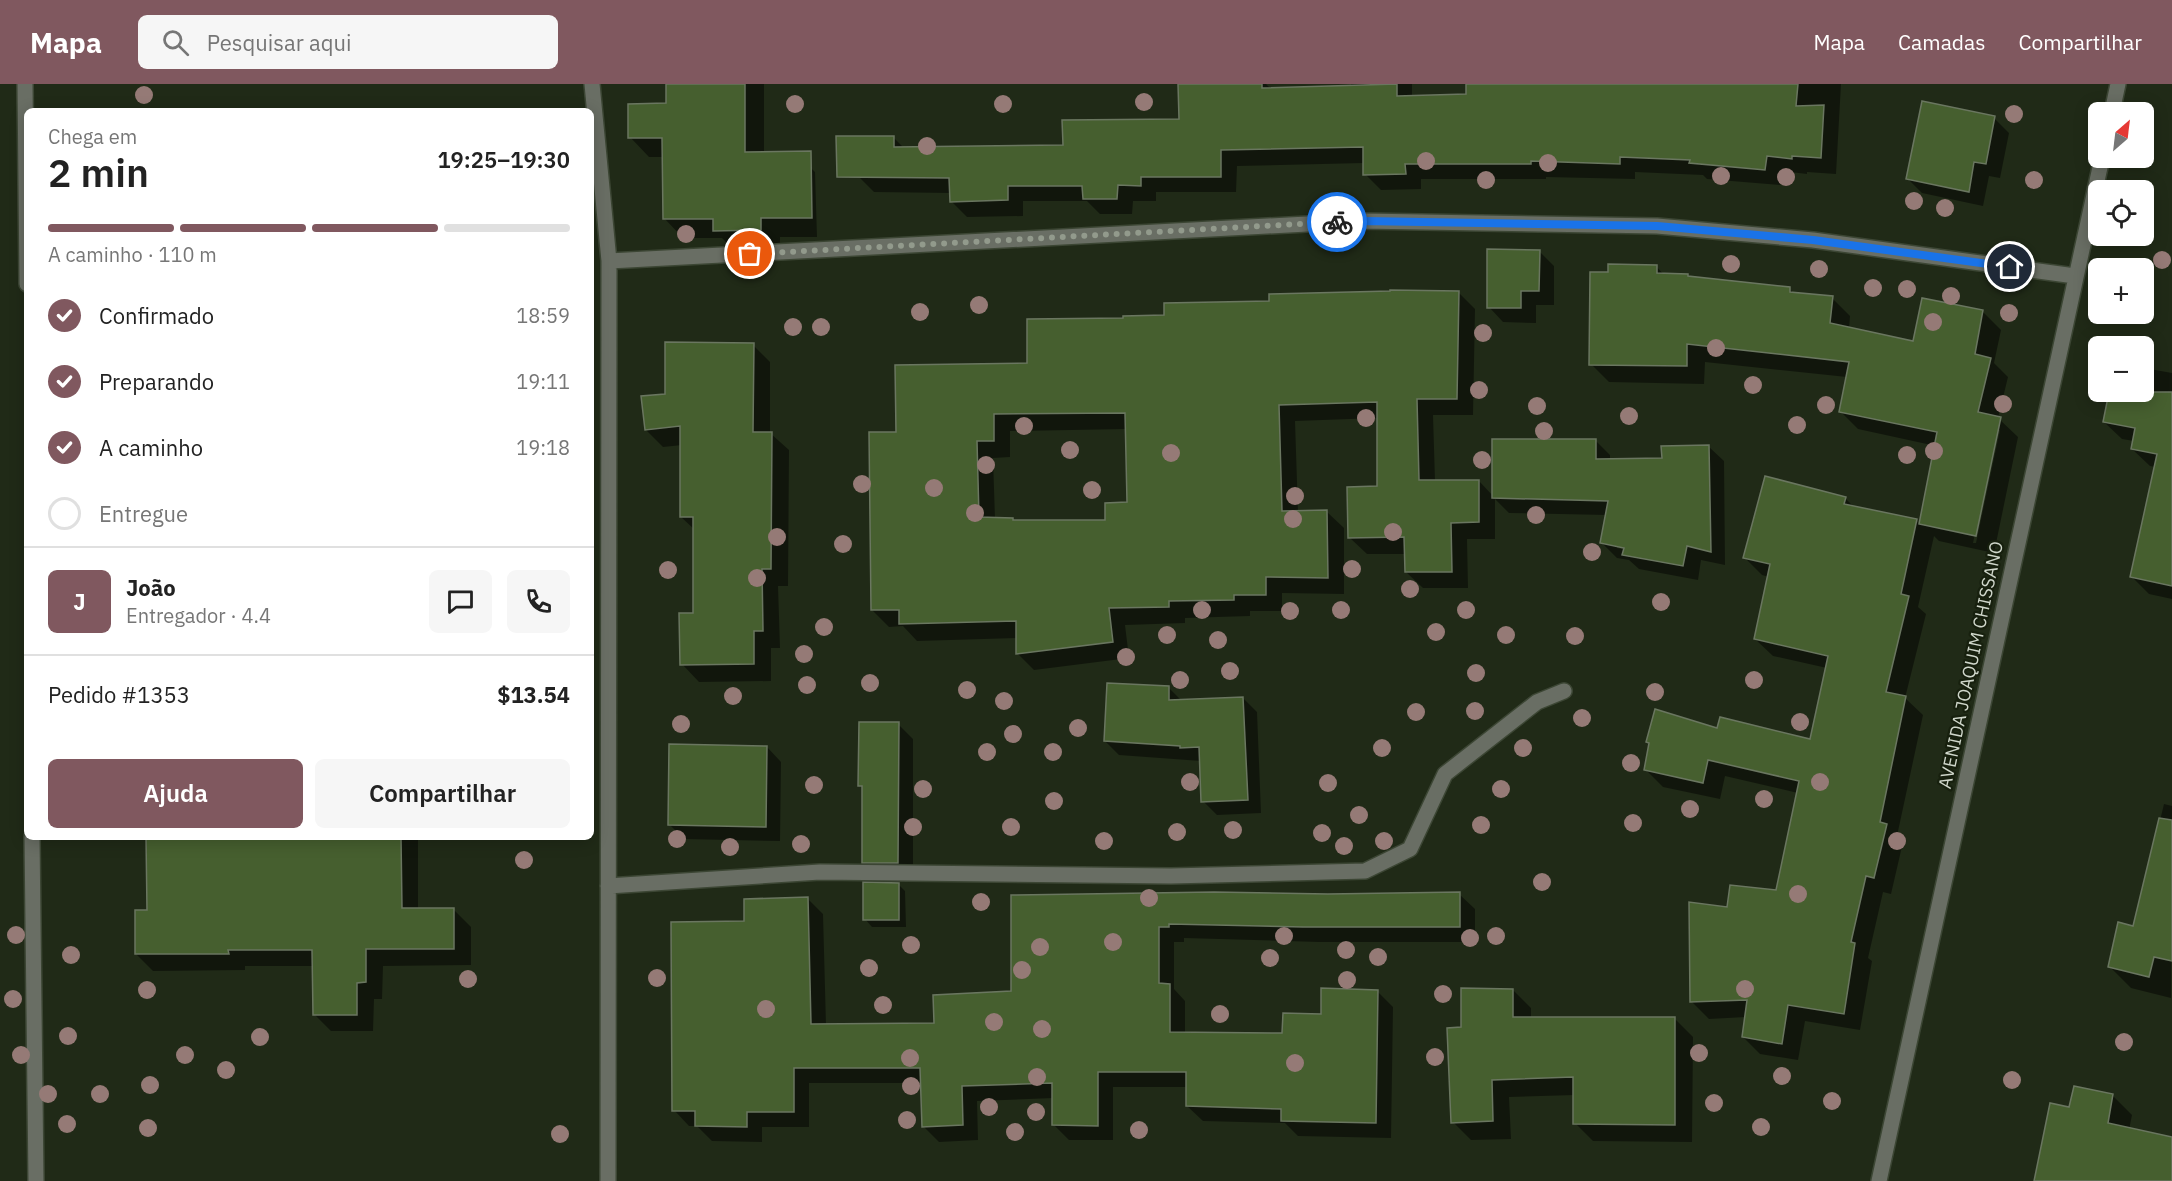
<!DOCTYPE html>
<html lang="pt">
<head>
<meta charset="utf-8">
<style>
  body { margin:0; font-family:"IBM Plex Sans",sans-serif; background:#f6f6f6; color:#222; height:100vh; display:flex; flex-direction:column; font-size:22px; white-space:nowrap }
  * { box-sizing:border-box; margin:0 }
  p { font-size:20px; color:#767676 }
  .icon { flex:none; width:33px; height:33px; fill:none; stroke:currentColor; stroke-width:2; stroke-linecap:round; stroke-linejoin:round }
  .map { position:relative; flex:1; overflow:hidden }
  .sheet { position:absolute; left:24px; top:24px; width:570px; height:732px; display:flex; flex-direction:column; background:#fff; border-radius:9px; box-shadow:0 3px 15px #0003 }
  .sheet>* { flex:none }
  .needle { width:39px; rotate:28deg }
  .controls { position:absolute; left:2088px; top:18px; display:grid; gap:12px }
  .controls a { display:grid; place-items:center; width:66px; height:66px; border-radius:9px; background:#fff; box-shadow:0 3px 15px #0003; font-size:30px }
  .pin { position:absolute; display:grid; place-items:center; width:51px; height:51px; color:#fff; margin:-26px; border:3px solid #fff; border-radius:50%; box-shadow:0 2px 6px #0007 }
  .courier { position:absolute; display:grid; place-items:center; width:60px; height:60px; margin:-30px; border:4px solid #1a73e8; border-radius:50%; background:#fff; color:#222; box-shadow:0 2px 8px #0007 }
  .summary em { font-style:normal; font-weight:600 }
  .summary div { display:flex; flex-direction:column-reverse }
  .summary { display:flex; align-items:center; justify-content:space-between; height:102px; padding:0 24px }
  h1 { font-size:39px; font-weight:600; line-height:45px }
  .bar { display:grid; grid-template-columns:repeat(4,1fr); gap:9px 6px; align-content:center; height:72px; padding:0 24px }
  .bar i { height:8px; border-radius:4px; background:#e0e0e0 }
  .bar .active { background:#80585f }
  .bar p { grid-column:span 4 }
  .line { display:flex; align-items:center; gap:15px; padding:0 24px; border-top:2px solid #e0e0e0 }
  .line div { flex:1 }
  .round { display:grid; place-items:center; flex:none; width:63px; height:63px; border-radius:9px; background:#f6f6f6 }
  ol { padding:0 24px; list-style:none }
  li { display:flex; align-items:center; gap:18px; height:66px }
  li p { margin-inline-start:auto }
  li .icon { padding:6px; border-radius:50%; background:#80585f; color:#fff; stroke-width:4 }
  li:last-child { color:#767676 }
  li i { width:33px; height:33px; border:3px solid #e0e0e0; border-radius:50% }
  .primary-button { display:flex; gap:12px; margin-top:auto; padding:12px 24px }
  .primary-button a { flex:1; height:69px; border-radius:9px; background:#80585f; color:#fff; font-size:24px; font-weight:600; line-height:69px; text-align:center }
  .primary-button a+a { background:#f6f6f6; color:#222 }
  header { display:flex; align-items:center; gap:36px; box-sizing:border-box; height:84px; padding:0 30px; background:#80585f; color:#fff }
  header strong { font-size:28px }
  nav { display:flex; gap:33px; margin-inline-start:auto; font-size:21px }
  .search { width:420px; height:54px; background:#f6f6f6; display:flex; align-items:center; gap:15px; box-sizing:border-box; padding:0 21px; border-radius:9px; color:#767676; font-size:22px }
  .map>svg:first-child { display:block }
  .shadow { fill:#0007; fill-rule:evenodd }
  .building { fill:#465f2f; stroke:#6a7660; stroke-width:1.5; fill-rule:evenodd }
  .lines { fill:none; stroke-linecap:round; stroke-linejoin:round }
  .minor-casing { stroke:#3c4634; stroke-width:18 }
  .minor { stroke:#696e64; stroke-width:15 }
  .tree { fill:#957a76 }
  .done { stroke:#929a8c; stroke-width:6; stroke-dasharray:0 10.8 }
  .route { stroke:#1a73e8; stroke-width:8 }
  .labels { text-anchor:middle; stroke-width:4.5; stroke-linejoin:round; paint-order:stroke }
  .street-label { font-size:18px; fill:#d0d7cb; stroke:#17200e }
</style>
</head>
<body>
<header>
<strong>Mapa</strong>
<div class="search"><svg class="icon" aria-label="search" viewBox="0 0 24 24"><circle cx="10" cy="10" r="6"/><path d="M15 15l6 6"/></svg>Pesquisar aqui</div>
<nav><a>Mapa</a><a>Camadas</a><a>Compartilhar</a></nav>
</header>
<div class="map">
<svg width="2172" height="1097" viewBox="0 0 2172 1097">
  <rect width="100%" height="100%" fill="#202a17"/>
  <path class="shadow" d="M667,0h97v69h31l20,19 2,65h-37v12l-46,1 -12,-12h-39l-19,-20 -1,-61h-14l-19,-20 37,-33z
    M1180,0h86l5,5 80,-1v-4h61v13l55,-1v-12h374l-5,90 -29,-2v2l-25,-3 -2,14 -73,-6 -4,-4 -68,-3v7l-89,-2v2h-125v10l-40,1 -16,-16 -1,-11 -127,3 -1,26h-80v9h-23l-1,13h-32l-13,-13h-64v15l-56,1 -16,-16v-8l-77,-1 -16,-16 35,-39 11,11 160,-1 116,-26z
    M1994,34l15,15 -9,45 -11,-2 -6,30 -61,-13 -15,-15z
    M1539,167l15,15v39h-18v18l-33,-1 -14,-15z
    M1656,182l8,9h24l2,3 99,10 5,6 38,4 18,18 -1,13 65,14 10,-43 59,12 18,18 -7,33 14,14 -10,41 20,19 -24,116 -55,-12 -5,-5 -16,71 8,7 -21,84 18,17 -26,121 6,6 -12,52 -8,-2 -15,66 4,3 -12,69 -55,-9 -7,39 -38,-6 -17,-17 3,-20 -37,2 -17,-17 36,-93 49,-17 21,-99 -73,-17 -5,23 -57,-12 -17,-17 72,-40 93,11 16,-73 -54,-12 -18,-17 14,-62 -7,-2 -17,-17 100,-60 10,10 61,13 4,4 16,-79 -78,-17 -18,-18 7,-34 -142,-15 -1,22 -95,-2 -18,-18 18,-91zM1997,346h3l-24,113h-3z
    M1458,208l17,17 -2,106h-40l2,66h44l15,16 101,-57 15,15v5l53,-1 46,-12 15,14 1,104 -24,-5 -3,20 -59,-11 -10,-9 -12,-2 -15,-15 5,-28 -98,-2 -14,-14v40h-28l1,49h-45l-17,-16v-18h-39l-17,-16 28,-51v-69l-83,3 3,91h29l17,16v66l-62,-1v18h-32v5l-65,2v5l-60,2 4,33 -95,12 -17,-17v-15l-100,3 -14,-15 -14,1 -17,-17 26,-177 131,-68 96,-45 145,-17zM1127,345l2,74 -23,18h-91l-3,-2h-17l-2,-61 17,-1v-26zM1617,461l14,6 -14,-3z
    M753,261l17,17v71l19,17 -1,136h-10l2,62h-9v33l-72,1 -17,-18 12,-50 1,-84 -14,-13 1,-72 -19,2 -17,-17 20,-35z
    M2144,284l28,5v226l-23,-5 -17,-17 23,-110 -5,-1 -18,-17 2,-8 -12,-2 -18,-17 7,-30h33z
    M1169,604l13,13 61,-3 14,14 4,101 -44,2 -14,-14 -2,-40 -82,-6 -14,-14z
    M898,640l15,15v138h-34l-15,-15 -1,-73 -3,-4z
    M767,663l14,15 -1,79 -96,-2 -14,-14z
    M2164,720l8,2 -1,192 -40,-10 -22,-22 25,-38z
    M147,753h271v73h36l17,17v38l-88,1 -1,33h-8l-1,32h-42l-17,-17v-48h-69v4l-92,1 -17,-17 13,-43z
    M898,800l7,7 1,36h-34l-7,-8z
    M1459,810l16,15v33h-156l-135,-4v4h-10v47l11,12v33l99,1 94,-43 15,15 -2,131 -93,-2 -13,-13 -82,-2 -16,-15v-19h-74v53h-44l-15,-15v-27l-77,3 1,39 -39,2 -16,-16 -1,-43h-113v44h-47v15l-50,-1 -15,-15h-8l-15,-16 72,-187 62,-24 15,15 3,111h109l77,-33 1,-96z
    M1513,906l18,18v11h144l18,18 -1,105 -99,-1 -18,-18v-28l-66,2 2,42 -40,1 -18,-18 9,-94z
    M2112,1011l20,20 -3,15 43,9v42h-137l35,-72z"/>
  <path class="building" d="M666,0h79v68l66,-1 1,67h-51v12l-48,1v-12h-50l-1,-81h-34v-34l38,-1z
    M1178,0h84v4l135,-4v12l69,-2v-10h332l-2,22 28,-1 -3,53 -29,-2v3l-25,-3 -2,14 -76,-7 1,-3 -70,-3v7l-89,-3v3h-126l1,10 -43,1v-28l-142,3v27h-80v9l-23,-1 -1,14h-34l-1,-13h-74v14l-58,2 -1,-24 -112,-1 -1,-41h58v11l169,-2 -1,-25 117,-1z
    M1922,17l73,15 -9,48 -12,-2 -5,30 -63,-13z
    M1487,165l53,1 -1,41h-18v17h-34z
    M1608,180l49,1v8l31,1v2l102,11v5l43,4 -3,27 83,18 9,-43 61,12 -8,44 16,4 -13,54 23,5 -25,119 -57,-12 18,-92 -98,-20 10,-50 -162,-18v22l-98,-1 1,-93h18z
    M1390,206l69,1 -2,108h-40l2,81h60v42l-28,1 1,49h-47l-1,-35 -56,1 -1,-51 30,-1v-84l-98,3 3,106 45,-1 1,68 -62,-1v18h-32v5l-65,1v6l-60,1 4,34 -97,12v-33l-117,3v-14h-28l-2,-178h27l-1,-67 132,-2v-44l96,-1v-2l41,-1v-12l105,-2v-7l121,-3zM1125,329l2,89 -22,1v17h-92v-2l-34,-1 -2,-76h17v-27z
    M665,258l89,1 -1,89h19l-1,137h-9l1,62h-9v33l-74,1 -1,-52h14v-96h-13v-91l-35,4 -4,-34 24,-2z
    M2109,308h63v194l-42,-9 27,-123 -26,-5 4,-21 -32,-6z
    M1492,355h104v20l66,-1 -1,-12 48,-1 2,107 -24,-6 -4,20 -61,-11 2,-7 -24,-5 8,-42 -116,-3z
    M1765,392l81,21 -2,7 73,15 -16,75 8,2 -23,96 20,4 -26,126 7,2 -13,54 -8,-2 -15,66 4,1 -11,71 -56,-9 -6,39 -40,-7 5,-37 -57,2 -1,-100 38,5 3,-22 46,5 23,-109 -91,-21 -5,23 -59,-13 5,-27 -3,-1 9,-33 62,19 3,-11 90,22 18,-83 -74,-17 16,-75 -27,-6z
    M1107,599l62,3v14l74,-3 5,103 -47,2 -2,-55 -19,1v-2l-76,-5z
    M859,638h40l-1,141h-36v-77h-4z
    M669,660l98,2 -1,81 -98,-2z
    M2159,734l13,2v141l-18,-4 -5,20 -41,-10 10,-45 15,4z
    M146,753h255l1,71h52v41h-88v33l-9,1v32h-44l-1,-65h-84l1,4h-94v-44h12z
    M863,798l36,1v37h-36z
    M1214,808l114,2 132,-2v35h-157l-134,-3v3h-10v56l11,1v48l112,1 1,-20 38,1v-26l57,2 -2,133 -95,-2v-12l-95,-3v-34h-88v54l-46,-1v-42l-90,3 1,39 -41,2 -2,-59h-126v44h-47v15l-52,-1v-15h-23l-1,-189 73,-1v-22l64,-2 3,127 123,-1 -1,-28 78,-4v-96z
    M1461,904l52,1v28h162v108l-102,-1v-47l-81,3 1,41 -42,2 -4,-95 14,-1z
    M2074,1002l39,8 -5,29 64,14v44h-138l16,-78 19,4z"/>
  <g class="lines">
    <g class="minor-casing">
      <path id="minor" d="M25,0l2,200
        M592,0l17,177 -1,920
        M2112,28l6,-28
        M609,177l754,-40 294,5 156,14 262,36
        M32,753l4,344
        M608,802l212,-14 351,4 194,-5 45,-22 35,-75 92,-72 27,-11
        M1879,1097l223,-1023"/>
    </g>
    <use href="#minor" class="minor"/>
  </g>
  <g class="tree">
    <circle cx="144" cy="11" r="9"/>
    <circle cx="1144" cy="18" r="9"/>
    <circle cx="795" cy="20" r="9"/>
    <circle cx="1003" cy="20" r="9"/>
    <circle cx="2014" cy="30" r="9"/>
    <circle cx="927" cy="62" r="9"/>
    <circle cx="1426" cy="77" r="9"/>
    <circle cx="1548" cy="79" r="9"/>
    <circle cx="1721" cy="92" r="9"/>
    <circle cx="1786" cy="93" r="9"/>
    <circle cx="1486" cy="96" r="9"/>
    <circle cx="2034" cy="96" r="9"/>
    <circle cx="1914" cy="117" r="9"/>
    <circle cx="1945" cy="124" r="9"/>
    <circle cx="686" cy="150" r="9"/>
    <circle cx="2162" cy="176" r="9"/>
    <circle cx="1731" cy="180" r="9"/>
    <circle cx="1819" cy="185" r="9"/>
    <circle cx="1873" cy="204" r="9"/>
    <circle cx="1907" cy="205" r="9"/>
    <circle cx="1951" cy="212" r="9"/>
    <circle cx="979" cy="221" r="9"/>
    <circle cx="920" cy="228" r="9"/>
    <circle cx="2009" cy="229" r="9"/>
    <circle cx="1933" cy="238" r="9"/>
    <circle cx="793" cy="243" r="9"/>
    <circle cx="821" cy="243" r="9"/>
    <circle cx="1483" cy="249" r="9"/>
    <circle cx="1716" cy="264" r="9"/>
    <circle cx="1753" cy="301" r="9"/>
    <circle cx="1479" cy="306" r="9"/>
    <circle cx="2003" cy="320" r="9"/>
    <circle cx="1826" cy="321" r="9"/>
    <circle cx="1537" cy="322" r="9"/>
    <circle cx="1629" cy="332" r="9"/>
    <circle cx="1366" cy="334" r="9"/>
    <circle cx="1797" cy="341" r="9"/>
    <circle cx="1024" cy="342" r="9"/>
    <circle cx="1544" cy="347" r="9"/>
    <circle cx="1070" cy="366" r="9"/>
    <circle cx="1934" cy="367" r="9"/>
    <circle cx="1171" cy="369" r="9"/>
    <circle cx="1907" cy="371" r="9"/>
    <circle cx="1482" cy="376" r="9"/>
    <circle cx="986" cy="381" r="9"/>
    <circle cx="862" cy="400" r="9"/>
    <circle cx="934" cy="404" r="9"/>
    <circle cx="1092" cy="406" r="9"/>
    <circle cx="1295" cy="412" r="9"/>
    <circle cx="975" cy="429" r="9"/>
    <circle cx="1536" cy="431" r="9"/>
    <circle cx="1293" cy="435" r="9"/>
    <circle cx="1393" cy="448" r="9"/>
    <circle cx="777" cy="453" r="9"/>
    <circle cx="843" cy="460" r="9"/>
    <circle cx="1592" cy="468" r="9"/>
    <circle cx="1352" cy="485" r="9"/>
    <circle cx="668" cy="486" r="9"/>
    <circle cx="757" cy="494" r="9"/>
    <circle cx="1410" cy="505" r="9"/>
    <circle cx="1661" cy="518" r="9"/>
    <circle cx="1202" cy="526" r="9"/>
    <circle cx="1341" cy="526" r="9"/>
    <circle cx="1466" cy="526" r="9"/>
    <circle cx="1290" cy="527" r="9"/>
    <circle cx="824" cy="543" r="9"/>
    <circle cx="1436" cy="548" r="9"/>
    <circle cx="1167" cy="551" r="9"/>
    <circle cx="1506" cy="551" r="9"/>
    <circle cx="1575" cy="552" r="9"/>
    <circle cx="1218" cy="556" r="9"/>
    <circle cx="804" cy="570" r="9"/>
    <circle cx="1126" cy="573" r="9"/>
    <circle cx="1230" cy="587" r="9"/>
    <circle cx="1476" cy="589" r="9"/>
    <circle cx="1180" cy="596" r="9"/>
    <circle cx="1754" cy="596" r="9"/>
    <circle cx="870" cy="599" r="9"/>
    <circle cx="807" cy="601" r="9"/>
    <circle cx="967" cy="606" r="9"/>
    <circle cx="1655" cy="608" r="9"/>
    <circle cx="733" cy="612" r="9"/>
    <circle cx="1004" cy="617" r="9"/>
    <circle cx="1475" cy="627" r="9"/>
    <circle cx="1416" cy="628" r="9"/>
    <circle cx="1582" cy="634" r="9"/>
    <circle cx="1800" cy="638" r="9"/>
    <circle cx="681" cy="640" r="9"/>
    <circle cx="1078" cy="644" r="9"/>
    <circle cx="1013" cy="650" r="9"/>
    <circle cx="1382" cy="664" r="9"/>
    <circle cx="1523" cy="664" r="9"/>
    <circle cx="987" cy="668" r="9"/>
    <circle cx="1053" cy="668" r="9"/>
    <circle cx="1631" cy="679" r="9"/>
    <circle cx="1190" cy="698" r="9"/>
    <circle cx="1820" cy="698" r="9"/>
    <circle cx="1328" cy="699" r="9"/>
    <circle cx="814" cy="701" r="9"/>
    <circle cx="923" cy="705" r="9"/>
    <circle cx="1501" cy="705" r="9"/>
    <circle cx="1764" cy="715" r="9"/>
    <circle cx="1054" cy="717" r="9"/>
    <circle cx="1690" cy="725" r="9"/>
    <circle cx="1359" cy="731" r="9"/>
    <circle cx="1633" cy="739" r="9"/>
    <circle cx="1481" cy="741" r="9"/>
    <circle cx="913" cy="743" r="9"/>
    <circle cx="1011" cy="743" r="9"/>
    <circle cx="1233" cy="746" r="9"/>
    <circle cx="1177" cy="748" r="9"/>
    <circle cx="1322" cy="749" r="9"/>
    <circle cx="677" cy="755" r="9"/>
    <circle cx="1104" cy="757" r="9"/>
    <circle cx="1384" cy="757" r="9"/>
    <circle cx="1897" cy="757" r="9"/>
    <circle cx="801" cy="760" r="9"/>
    <circle cx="1344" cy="762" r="9"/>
    <circle cx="730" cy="763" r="9"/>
    <circle cx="524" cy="776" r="9"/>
    <circle cx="1542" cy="798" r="9"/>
    <circle cx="1798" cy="810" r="9"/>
    <circle cx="1149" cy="814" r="9"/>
    <circle cx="981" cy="818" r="9"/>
    <circle cx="16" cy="851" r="9"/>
    <circle cx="1284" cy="852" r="9"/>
    <circle cx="1496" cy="852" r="9"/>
    <circle cx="1470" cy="854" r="9"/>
    <circle cx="1113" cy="858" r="9"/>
    <circle cx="911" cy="861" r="9"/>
    <circle cx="1040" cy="863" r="9"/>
    <circle cx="1346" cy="866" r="9"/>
    <circle cx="71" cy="871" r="9"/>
    <circle cx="1378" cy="873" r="9"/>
    <circle cx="1270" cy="874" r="9"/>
    <circle cx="869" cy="884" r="9"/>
    <circle cx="1022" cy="886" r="9"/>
    <circle cx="657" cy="894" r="9"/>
    <circle cx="468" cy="895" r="9"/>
    <circle cx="1347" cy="896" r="9"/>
    <circle cx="1745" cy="905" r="9"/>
    <circle cx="147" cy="906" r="9"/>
    <circle cx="1443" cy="910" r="9"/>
    <circle cx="13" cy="915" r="9"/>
    <circle cx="883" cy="921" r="9"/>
    <circle cx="766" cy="925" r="9"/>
    <circle cx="1220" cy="930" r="9"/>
    <circle cx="994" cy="938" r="9"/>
    <circle cx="1042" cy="945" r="9"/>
    <circle cx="68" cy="952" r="9"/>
    <circle cx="260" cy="953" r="9"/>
    <circle cx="2124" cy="958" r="9"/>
    <circle cx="1699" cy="969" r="9"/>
    <circle cx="21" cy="971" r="9"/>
    <circle cx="185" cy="971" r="9"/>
    <circle cx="1435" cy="973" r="9"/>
    <circle cx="910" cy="974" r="9"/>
    <circle cx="1295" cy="979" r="9"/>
    <circle cx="226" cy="986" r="9"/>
    <circle cx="1782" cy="992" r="9"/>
    <circle cx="1037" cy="993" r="9"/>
    <circle cx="2012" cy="996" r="9"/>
    <circle cx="150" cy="1001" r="9"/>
    <circle cx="911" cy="1002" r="9"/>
    <circle cx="48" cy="1010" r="9"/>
    <circle cx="100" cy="1010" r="9"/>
    <circle cx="1832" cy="1017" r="9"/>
    <circle cx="1714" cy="1019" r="9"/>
    <circle cx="989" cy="1023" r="9"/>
    <circle cx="1036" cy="1028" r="9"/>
    <circle cx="907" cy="1036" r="9"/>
    <circle cx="67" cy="1040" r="9"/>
    <circle cx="1761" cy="1043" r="9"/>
    <circle cx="148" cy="1044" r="9"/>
    <circle cx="1139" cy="1046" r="9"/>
    <circle cx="1015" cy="1048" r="9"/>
    <circle cx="560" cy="1050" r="9"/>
  </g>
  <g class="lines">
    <path class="done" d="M750,170l587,-32"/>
    <path class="route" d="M1337,138l26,-1 294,5 156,14 197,27"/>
  </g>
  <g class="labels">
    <g class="street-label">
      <text transform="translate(1971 581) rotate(-78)" y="6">AVENIDA JOAQUIM CHISSANO</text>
    </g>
  </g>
</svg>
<div class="controls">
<a><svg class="needle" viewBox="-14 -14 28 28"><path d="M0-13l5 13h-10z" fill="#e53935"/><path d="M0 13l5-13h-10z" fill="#767676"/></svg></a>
<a><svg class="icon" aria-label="locate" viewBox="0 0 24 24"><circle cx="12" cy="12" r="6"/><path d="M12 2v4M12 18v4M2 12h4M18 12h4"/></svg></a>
<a>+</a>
<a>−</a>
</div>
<div class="pin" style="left:750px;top:170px;background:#ea580c"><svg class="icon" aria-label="bag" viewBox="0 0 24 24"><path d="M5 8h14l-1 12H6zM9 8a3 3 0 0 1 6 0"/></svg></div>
<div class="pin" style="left:2010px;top:183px;background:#1f2937"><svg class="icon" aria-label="home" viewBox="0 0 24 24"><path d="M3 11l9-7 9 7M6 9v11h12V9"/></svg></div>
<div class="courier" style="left:1337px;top:138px"><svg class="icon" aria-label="bike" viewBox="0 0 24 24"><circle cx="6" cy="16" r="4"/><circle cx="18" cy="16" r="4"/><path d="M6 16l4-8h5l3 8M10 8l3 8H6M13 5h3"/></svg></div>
<section class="sheet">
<div class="summary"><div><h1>2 min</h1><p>Chega em</p></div><em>19:25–19:30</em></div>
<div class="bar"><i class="active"></i><i class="active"></i><i class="active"></i><i></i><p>A caminho · 110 m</p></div>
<ol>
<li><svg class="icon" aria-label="check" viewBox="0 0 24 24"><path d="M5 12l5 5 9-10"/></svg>Confirmado<p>18:59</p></li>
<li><svg class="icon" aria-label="check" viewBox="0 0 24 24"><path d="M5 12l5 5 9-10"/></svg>Preparando<p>19:11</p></li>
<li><svg class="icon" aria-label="check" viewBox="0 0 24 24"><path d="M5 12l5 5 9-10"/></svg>A caminho<p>19:18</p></li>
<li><i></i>Entregue</li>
</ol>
<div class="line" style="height:108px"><b class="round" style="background:#80585f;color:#fff">J</b><div><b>João</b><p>Entregador · 4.4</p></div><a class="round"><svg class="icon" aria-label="chat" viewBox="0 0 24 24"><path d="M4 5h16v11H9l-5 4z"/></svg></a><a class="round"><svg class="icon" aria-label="phone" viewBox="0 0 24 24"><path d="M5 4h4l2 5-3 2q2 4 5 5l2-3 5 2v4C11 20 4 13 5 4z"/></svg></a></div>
<div class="line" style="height:78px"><div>Pedido #1353</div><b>$13.54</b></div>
<div class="primary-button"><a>Ajuda</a><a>Compartilhar</a></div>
</section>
</div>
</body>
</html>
